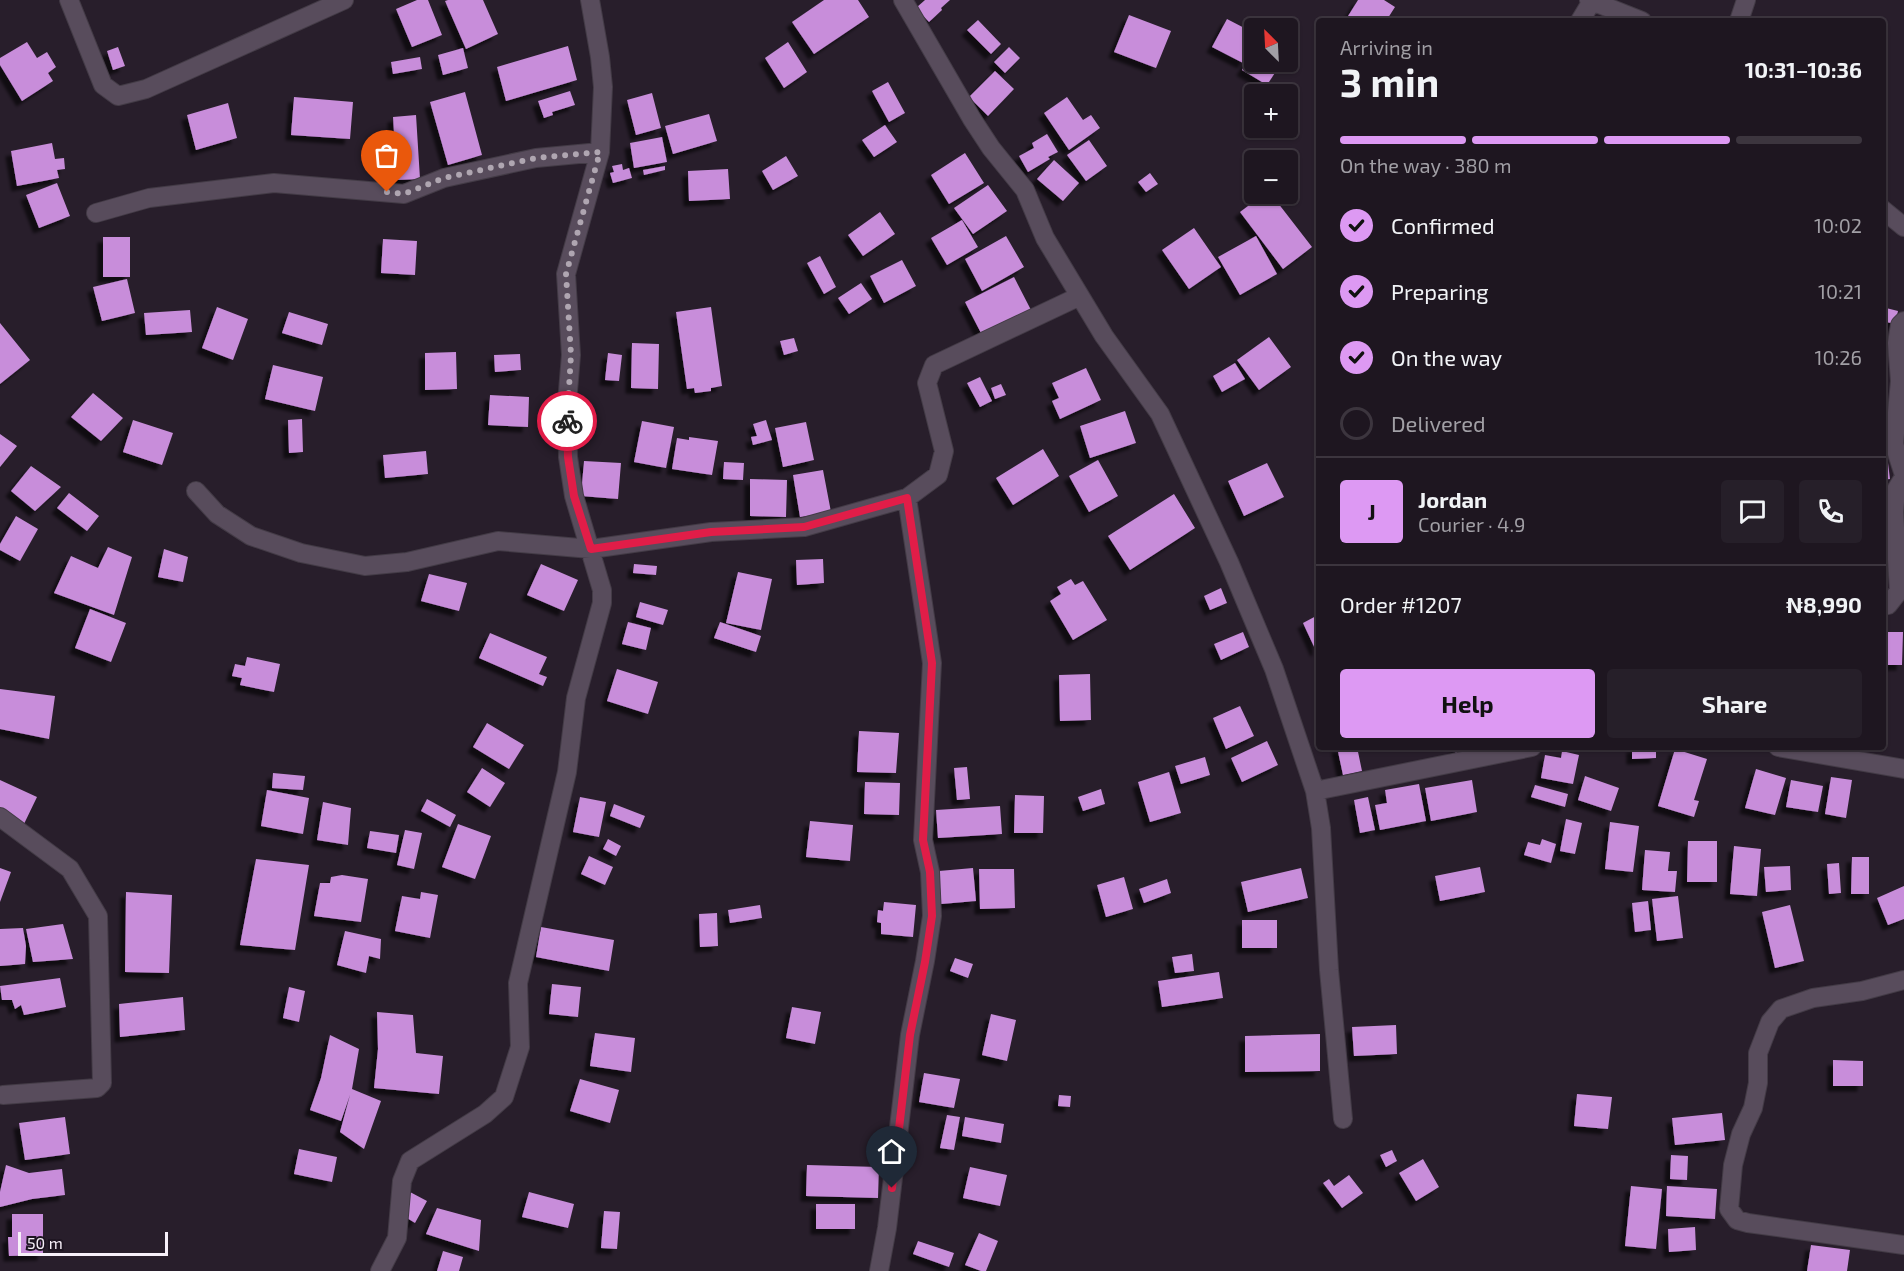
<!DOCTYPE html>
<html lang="en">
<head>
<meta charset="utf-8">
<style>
  body { margin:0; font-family:"Exo 2",sans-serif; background:#261f29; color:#f1f3f6; height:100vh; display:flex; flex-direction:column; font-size:22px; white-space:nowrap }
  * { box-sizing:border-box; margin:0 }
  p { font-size:20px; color:#a19fa5 }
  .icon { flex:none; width:33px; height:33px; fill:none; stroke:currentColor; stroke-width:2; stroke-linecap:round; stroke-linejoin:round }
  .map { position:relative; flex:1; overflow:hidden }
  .side { position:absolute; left:1316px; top:18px; width:570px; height:732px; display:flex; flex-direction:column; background:#1e1620; border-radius:6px; box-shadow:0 2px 4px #0004,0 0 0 2px #3c353e }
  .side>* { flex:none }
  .needle { width:39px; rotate:336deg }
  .tools { position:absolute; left:1244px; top:18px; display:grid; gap:12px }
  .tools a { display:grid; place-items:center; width:54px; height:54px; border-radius:6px; background:#1e1620; box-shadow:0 2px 4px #0004,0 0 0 2px #3c353e; font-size:30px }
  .scale { position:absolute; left:18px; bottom:15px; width:150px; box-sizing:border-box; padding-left:6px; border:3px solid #f7f0f9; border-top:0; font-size:16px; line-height:21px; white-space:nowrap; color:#f7f0f9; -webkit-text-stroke:4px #1e1521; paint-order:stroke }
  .pin { position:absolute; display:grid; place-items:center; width:51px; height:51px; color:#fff; margin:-62px -26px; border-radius:50% 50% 50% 0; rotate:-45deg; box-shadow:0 0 6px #0007 }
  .pin .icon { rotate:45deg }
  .courier { position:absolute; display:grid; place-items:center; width:60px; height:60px; margin:-30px; border:4px solid #e11d48; border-radius:50%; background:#fff; color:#222; box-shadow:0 2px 8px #0007 }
  .overview em { font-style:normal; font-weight:700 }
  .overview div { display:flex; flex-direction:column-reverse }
  .overview { display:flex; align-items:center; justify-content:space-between; height:102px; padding:0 24px }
  h1 { font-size:39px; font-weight:700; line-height:45px }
  .bar { display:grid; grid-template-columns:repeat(4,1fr); gap:9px 6px; align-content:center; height:72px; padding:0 24px }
  .bar i { height:8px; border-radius:4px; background:#3c353e }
  .bar .active { background:#dd99f3 }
  .bar p { grid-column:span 4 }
  .line { display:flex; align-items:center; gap:15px; padding:0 24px; border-top:2px solid #3c353e }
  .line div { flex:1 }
  .round { display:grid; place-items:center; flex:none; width:63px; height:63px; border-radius:6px; background:#261f29 }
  ol { padding:0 24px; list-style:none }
  li { display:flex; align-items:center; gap:18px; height:66px }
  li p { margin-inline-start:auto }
  li .icon { padding:6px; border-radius:50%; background:#dd99f3; color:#111; stroke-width:4 }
  li:last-child { color:#a19fa5 }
  li i { width:33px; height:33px; border:3px solid #3c353e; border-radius:50% }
  .action { display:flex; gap:12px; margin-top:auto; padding:12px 24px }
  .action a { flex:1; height:69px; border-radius:6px; background:#dd99f3; color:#111; font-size:24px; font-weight:700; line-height:69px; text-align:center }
  .action a+a { background:#261f29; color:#f1f3f6 }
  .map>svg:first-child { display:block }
  .building { fill:#c88dda; filter:url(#shadow) }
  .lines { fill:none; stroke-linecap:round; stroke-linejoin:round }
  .minor-casing { stroke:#433b46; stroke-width:20 }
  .minor { stroke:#584c5c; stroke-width:18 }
  .done { stroke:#afa6b1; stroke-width:6; stroke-dasharray:0 10.8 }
  .route { stroke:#e11d48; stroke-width:8 }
</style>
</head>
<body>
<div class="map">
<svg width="1904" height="1271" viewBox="0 0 1904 1271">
  <defs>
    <filter id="shadow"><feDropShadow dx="-5.5" dy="5.5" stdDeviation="1.5" flood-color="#0009"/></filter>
  </defs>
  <rect width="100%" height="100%" fill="#281e2b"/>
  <path class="building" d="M417,0h11l14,35 -30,12 -16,-38z
    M448,0h35l15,34 -32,15 -21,-48z
    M824,0h34l11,17 -55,37 -22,-32z
    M925,0h25l-9,8 1,2 -13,12 -13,-14z
    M1358,0h26l11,7 -9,14h-41z
    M1129,15l42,16 -15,37 -42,-16z
    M1227,19l27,14v10l-11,20 -31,-16z
    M978,20l23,24 -10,10 -24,-24z
    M27,42l10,16 10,-6 9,15 -8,6 5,8 -31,20 -22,-36v-7z
    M788,42l19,30 -23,16 -19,-30z
    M568,46l9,34 -71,21 -9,-34z
    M118,47l7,19 -12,4 -6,-19z
    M1009,47l11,11 -15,15 -11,-11z
    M463,48l5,20 -25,7 -5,-20z
    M1254,51v11h28l-15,23 -25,-15z
    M420,57l2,12 -29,5 -2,-12z
    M995,71l19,18 -26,27 -19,-19z
    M888,82l17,31 -16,9 -17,-31z
    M570,91l5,14 -23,7 1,3 -9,3 -6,-17z
    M465,92l17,63 -34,10 -18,-63z
    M652,93l9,35 -25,7 -9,-35z
    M294,97l59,5 -3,37 -59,-4z
    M1067,97l16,23 8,-5 9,13 -31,22 -25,-37z
    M228,103l9,35 -41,12 -9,-35z
    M709,114l8,27 -44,13 -8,-28z
    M416,115l4,64 -23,1 -4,-63z
    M885,125l12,17 -23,15 -12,-17z
    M1047,134l11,18 -10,5 2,2 -22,13 -9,-16 15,-8 -2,-5z
    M662,137l5,25 -33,6 -4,-25z
    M1089,140l18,26 -21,15 -19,-26z
    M52,143l3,16 9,-1 1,11 -8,1 2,8 -42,8 -6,-35z
    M965,153l19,30 -35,21 -18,-29z
    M786,156l12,20 -25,14 -11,-19z
    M1054,160l25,23 -16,18 -26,-22z
    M622,164l1,6 6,-2 3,10 -19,5 -3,-10 4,-1 -2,-6z
    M665,166v4l-21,5 -1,-5z
    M728,169l2,30 -41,2 -1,-30z
    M1150,173l8,11 -12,8 -8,-10z
    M57,183l13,33 -31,12 -13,-33z
    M988,185l19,26 -34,23 -19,-26z
    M1264,194h7l41,53 -29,22 -43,-57z
    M880,212l15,22 -32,22 -15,-21z
    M962,220l16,27 -31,18 -16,-27z
    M1194,228l27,39 -32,22 -27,-39z
    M1006,236l18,31 -42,24 -17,-32z
    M1256,236l21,38 -37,21 -22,-38z
    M103,237h27v40h-27z
    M383,239l34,2 -2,34 -34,-2z
    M820,256l16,31 -12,7 -17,-31z
    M902,260l14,26 -32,17 -14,-27z
    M1014,277l17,33 -49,25 -17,-33z
    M127,279l8,34 -33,8 -9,-34z
    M861,283l11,16 -23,15 -11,-16z
    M217,307l31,12 -15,41 -31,-12z
    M711,307l11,79 -11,2v3l-16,2 -1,-5 -7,1 -11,-77z
    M1882,307l16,4 -3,13 -13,-3z
    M190,310l2,22 -46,3 -2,-22z
    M289,312l39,12 -6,21 -40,-12z
    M0,323l30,37 -30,24z
    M1269,337l22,30 -32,23 -22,-30z
    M794,338l4,13 -14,4 -4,-14z
    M632,343l27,1 -1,45 -27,-1z
    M456,352l1,37 -32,1v-37z
    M608,353l14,2 -3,26 -14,-1z
    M520,354l1,16 -26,2 -1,-17z
    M1235,363l10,16 -23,13 -9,-16z
    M273,365l50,12 -8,34 -50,-12z
    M1086,368l15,32 -41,19 -8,-18 7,-3 -7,-15z
    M980,377l12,24 -12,6 -13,-24z
    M1001,384l5,11 -11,4 -4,-11z
    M93,393l30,25 -22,23 -30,-24z
    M490,395l39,2 -1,30 -40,-2z
    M1125,411l11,32 -46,15 -10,-32z
    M302,419l1,33 -14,1 -1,-33z
    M133,420l40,13 -11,32 -39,-13z
    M766,420l6,20 -19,5 -2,-8 6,-1 -4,-12z
    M642,421l32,6 -8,41 -32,-6z
    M806,422l8,38 -31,7 -8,-39z
    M0,434l17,12 -17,21z
    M689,437l29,4 -6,34 -40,-6 5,-31 12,2z
    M1043,449l16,27 -46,29 -17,-27z
    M426,451l2,23 -43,4 -2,-23z
    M1098,460l20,36 -29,16 -20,-36z
    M584,461l37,2 -3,36 -37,-3z
    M724,462l20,1 -1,17 -20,-1z
    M1267,463l17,34 -40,19 -16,-35z
    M1888,463l2,16 -8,1v-16z
    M31,466l30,21 -26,24 -24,-20z
    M823,470l8,42 -31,5 -7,-42z
    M750,479l37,1 -1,37 -36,-1z
    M69,493l30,23 -12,15 -30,-23z
    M1174,494l21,34 -65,42 -22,-34z
    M16,516l22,13 -18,32 -20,-11v-6z
    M108,547l24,10 -18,58 -60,-22 17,-37 27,12z
    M164,549l24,8 -5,25 -25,-5z
    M823,559l1,24 -27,2 -1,-25z
    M541,564l37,16 -14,31 -37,-16z
    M634,564l23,2 -1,9 -23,-2z
    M738,572l34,7 -11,51 -35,-7z
    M429,574l38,9 -8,28 -38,-10z
    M1071,579l4,6 8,-4 24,39 -34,20 -23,-39 11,-7 -4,-7z
    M1221,588l6,15 -17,7 -6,-14z
    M640,602l28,8 -5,15 -27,-8z
    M90,609l36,14 -15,39 -36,-14z
    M1318,615v35l-2,1 -13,-28z
    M628,622l23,6 -5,22 -24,-6z
    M720,622l41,14 -5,16 -42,-14z
    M1243,632l6,15 -28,13 -7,-16z
    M1882,632h21l-1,33h-20z
    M490,633l57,24 -8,17 8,3 -4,9 -64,-28z
    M247,657l33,7 -6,28 -34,-7 2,-7 -10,-2 3,-12 10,2z
    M617,669l41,13 -10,32 -41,-13z
    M1090,674l1,46 -31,1 -1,-46z
    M0,689l55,7 -6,43 -49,-10z
    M1240,706l14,30 -28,13 -13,-31z
    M487,723l37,22 -15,24 -36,-22z
    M859,731l40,2 -3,40 -39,-1z
    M1267,741l11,24 -36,17 -11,-24z
    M1337,747h20l5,24 -19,4z
    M1455,747h30v2l-29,6z
    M1632,747h24v11l-24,1z
    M1675,749l32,10 -13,41 5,1 -5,16 -36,-11z
    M1562,751l17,4 -6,29 -32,-6 4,-23 16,3z
    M1205,757l5,18 -29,9 -6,-18z
    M967,767l3,32 -13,1 -3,-32z
    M482,768l23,15 -15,24 -23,-15z
    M1756,769l30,9 -11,37 -30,-7z
    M1169,772l12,41 -31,9 -12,-40z
    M273,773l32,3 -2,14 -31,-2z
    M1585,776l34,12 -8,23 -33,-11z
    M1831,777l21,3 -6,38 -21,-4z
    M0,780l37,17 -14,29 -23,-17z
    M1472,780l5,32 -46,9 -6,-33z
    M1791,780l32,6 -5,26 -32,-5z
    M865,782l35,1 -1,32 -35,-1z
    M1419,784l7,37 -46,9 -5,-25 12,-2 -2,-13z
    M1535,785l33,9 -3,13 -34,-10z
    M1101,789l4,15 -22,7 -5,-14z
    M267,790l42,8 -6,36 -42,-8z
    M1015,795l29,1 -1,37h-29z
    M580,797l26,5 -7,35 -26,-5z
    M1368,797l7,33 -15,3 -6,-33z
    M427,799l29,16 -6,12 -29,-16z
    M323,802l28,6 -3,37 -31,-5z
    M614,804l31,12 -5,12 -30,-12z
    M1000,806l2,28 -64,4 -2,-28z
    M1566,819l16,4 -7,31 -15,-3z
    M810,821l43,4 -3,36 -44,-4z
    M1610,822l29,4 -6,46 -28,-3z
    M458,824l33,12 -16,43 -33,-12z
    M405,830l17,3 -8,36 -17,-4z
    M370,831l29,4 -3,18 -29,-5z
    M608,839l13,7 -5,10 -13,-7z
    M1542,839l14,5 -5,19 -27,-8 4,-13 12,3z
    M1688,841h29v41h-30z
    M1734,846l27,3 -4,47 -27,-2z
    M1645,850l25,2 -2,19h9l-2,21 -33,-2z
    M589,856l24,11 -8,18 -24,-11z
    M1852,857h17v37h-18z
    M256,859l53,6 -14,85 -55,-5z
    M1839,863l2,30 -12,1 -2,-30z
    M1790,866l1,24 -25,2 -2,-25z
    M1480,867l5,25 -45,9 -5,-25z
    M0,868l11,4 -11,30z
    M973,868l3,33 -35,3 -2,-33z
    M1301,868l7,30 -60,14 -7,-30z
    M979,869h35l1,39 -35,1z
    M342,875l26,4 -7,43 -47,-6 6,-33h10l1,-6z
    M1124,877l9,32 -27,8 -9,-32z
    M1167,879l4,14 -27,10 -5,-14z
    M1904,886v33l-16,6 -11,-27z
    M126,892l46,3 -3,78 -44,-1z
    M421,892l17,3 -8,43 -35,-7 7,-35 18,3z
    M1678,896l5,42 -26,3 -5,-42z
    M1648,901l3,29 -16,2 -3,-29z
    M884,902l32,3 -3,32 -32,-3v-11l-4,-1 1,-12 5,1z
    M760,905l2,13 -32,5 -2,-13z
    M1790,905l14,56 -29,7 -13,-56z
    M717,913l1,33 -18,1 -1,-33z
    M1242,920h35v28h-35z
    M63,924l10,35 -40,3 -7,-33z
    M541,927l73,13 -5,31 -73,-14z
    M23,928l3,18 -1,18 -25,2v-37z
    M345,931l36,8 -1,20 -11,-3 -3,17 -29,-8z
    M1192,954l2,17 -19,2 -3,-16z
    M955,958l18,6 -5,14 -18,-7z
    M1219,972l4,26 -61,9 -4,-26z
    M60,978l6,29 -42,8 -3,-10 -6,4 -3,-9h-10l-2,-14z
    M552,984l29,3 -3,30 -29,-3z
    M289,987l16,4 -6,31 -16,-4z
    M183,997l2,33 -65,7 -1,-33z
    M792,1007l29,5 -6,32 -29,-6z
    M377,1012l36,3 3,38 27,3 -4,38 -65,-6 4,-39z
    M991,1014l25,6 -9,41 -25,-6z
    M1396,1025l1,29 -43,2 -2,-29z
    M595,1033l40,5 -4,34 -41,-6z
    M1320,1034v37l-75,1v-36z
    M330,1035l29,14 -7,40 29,12 -17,48 -24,-17 10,-37 -9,26 -31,-11 11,-32z
    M1833,1060l30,1v25h-30z
    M924,1073l36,6 -6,29 -35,-6z
    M580,1079l39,11 -9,33 -40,-12z
    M1577,1094l35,3 -4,32 -34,-3z
    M1059,1095l12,1 -1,11 -12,-1z
    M1722,1113l3,27 -50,5 -3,-27z
    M947,1115l13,2 -6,33 -14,-2z
    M65,1117l5,37 -45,6 -6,-37z
    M965,1117l39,7 -3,19 -39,-7z
    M299,1149l38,8 -5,25 -38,-8z
    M1392,1150l5,11 -11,6 -6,-12z
    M1671,1155l17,1 -1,24 -17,-1z
    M1423,1159l16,28 -23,14 -17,-28z
    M6,1165l23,8 33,-4 3,26 -33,4 -32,8v-15z
    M807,1165l72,2 -1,31 -72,-2z
    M970,1167l37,8 -7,31 -37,-8z
    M1349,1175l14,18 -21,15 -19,-25 6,-4 5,7z
    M1631,1186l31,3 -6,60 -31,-3z
    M1667,1186l50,3 -2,30 -49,-3z
    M410,1192l17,9 -12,22 -16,-10z
    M529,1192l45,12 -6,24 -46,-11z
    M816,1204h39v25h-39z
    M437,1208l44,12 -2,31 -53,-17z
    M604,1211l16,1 -3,37 -16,-1z
    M12,1214h31v41l-34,1 -1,-19h4z
    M1695,1227l1,23 -27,2 -1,-23z
    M979,1233l19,8 -12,30h-5l-16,-6z
    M918,1241l36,12 -5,14 -36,-13z
    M1811,1245l39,5 -3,21h-40z
    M443,1251l20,6 -4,14h-22z"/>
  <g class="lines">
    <g class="minor-casing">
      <path id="minor" d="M69,0l34,85 15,11 28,-7 198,-89
        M903,0l69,119 19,29 34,42 20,48 59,98 56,78 69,148 45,107 41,122 6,37 8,142 14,149
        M1589,0l53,21
        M1580,21l12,-20
        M1739,21l7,-21
        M1882,209l22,18
        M96,213l53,-15 125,-15 130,11 40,-16 92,-20 64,-6
        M1904,321l-4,4 -3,18 3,38 -6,63 10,31
        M196,491l21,23 34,22 50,17 64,13 42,-4 91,-21 93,8 120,-17 93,-5 103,-29 31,-23 6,-24 -17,-68 7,-18 146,-69
        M1882,606l6,-1 11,-14 -5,-79 2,-22 8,-13
        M1778,747l126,22
        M1315,791l217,-44
        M0,817l70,52 28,47 4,167 -5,5 -94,7
        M1904,980l-42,11 -49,7 -32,11 -11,13 -12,31v30l-5,25 -12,26 -8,31 -4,44 8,11 11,3 156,22
        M380,1271l17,-33 5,-57 8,-20 75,-47 19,-17 16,-50 -2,-64 49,-211 9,-74 26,-95v-13l-28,-94 -6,-39 -1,-54 4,-48 -5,-81 34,-122 3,-65 -3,-30 -10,-57
        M879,1271l8,-43 23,-193 15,-74 7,-45 -2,-44 -7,-32 9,-177 -25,-165"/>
    </g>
    <use href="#minor" class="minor"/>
  </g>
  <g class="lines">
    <path class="done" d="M387,192l17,2 40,-16 92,-20 64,-6 -34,122 5,81 -4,66"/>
    <path class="route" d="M567,421l1,36 6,39 17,53 120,-17 93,-5 103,-29 25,165 -9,177 7,32 2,44 -7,46 -15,73 -18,153"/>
  </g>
</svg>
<div class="tools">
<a><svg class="needle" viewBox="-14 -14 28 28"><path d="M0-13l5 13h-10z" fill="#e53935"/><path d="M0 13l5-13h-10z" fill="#a19fa5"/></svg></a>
<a>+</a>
<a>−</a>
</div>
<div class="scale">50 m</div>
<div class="pin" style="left:387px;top:192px;background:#ea580c"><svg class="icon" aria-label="bag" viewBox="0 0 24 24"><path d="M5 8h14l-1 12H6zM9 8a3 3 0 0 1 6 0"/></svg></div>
<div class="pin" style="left:892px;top:1188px;background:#1f2937"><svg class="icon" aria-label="home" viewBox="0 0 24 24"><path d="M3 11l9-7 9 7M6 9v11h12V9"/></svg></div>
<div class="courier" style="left:567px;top:421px"><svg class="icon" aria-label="bike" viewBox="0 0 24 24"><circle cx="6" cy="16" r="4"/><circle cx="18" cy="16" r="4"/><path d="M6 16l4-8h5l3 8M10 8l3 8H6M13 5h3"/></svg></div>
<section class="side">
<div class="overview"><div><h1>3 min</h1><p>Arriving in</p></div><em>10:31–10:36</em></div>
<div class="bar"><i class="active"></i><i class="active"></i><i class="active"></i><i></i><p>On the way · 380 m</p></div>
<ol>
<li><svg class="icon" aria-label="check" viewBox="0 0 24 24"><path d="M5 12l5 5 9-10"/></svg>Confirmed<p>10:02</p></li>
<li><svg class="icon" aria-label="check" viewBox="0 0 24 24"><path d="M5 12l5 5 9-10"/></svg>Preparing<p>10:21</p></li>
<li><svg class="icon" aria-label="check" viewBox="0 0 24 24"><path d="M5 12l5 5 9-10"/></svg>On the way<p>10:26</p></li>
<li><i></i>Delivered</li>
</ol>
<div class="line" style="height:108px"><b class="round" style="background:#dd99f3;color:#111">J</b><div><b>Jordan</b><p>Courier · 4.9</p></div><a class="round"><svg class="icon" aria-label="chat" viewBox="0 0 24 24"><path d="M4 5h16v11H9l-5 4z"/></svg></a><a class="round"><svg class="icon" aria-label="phone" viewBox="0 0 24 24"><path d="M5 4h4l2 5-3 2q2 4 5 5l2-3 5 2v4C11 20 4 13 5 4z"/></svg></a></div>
<div class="line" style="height:78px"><div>Order #1207</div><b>₦8,990</b></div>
<div class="action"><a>Help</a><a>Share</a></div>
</section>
</div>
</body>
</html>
